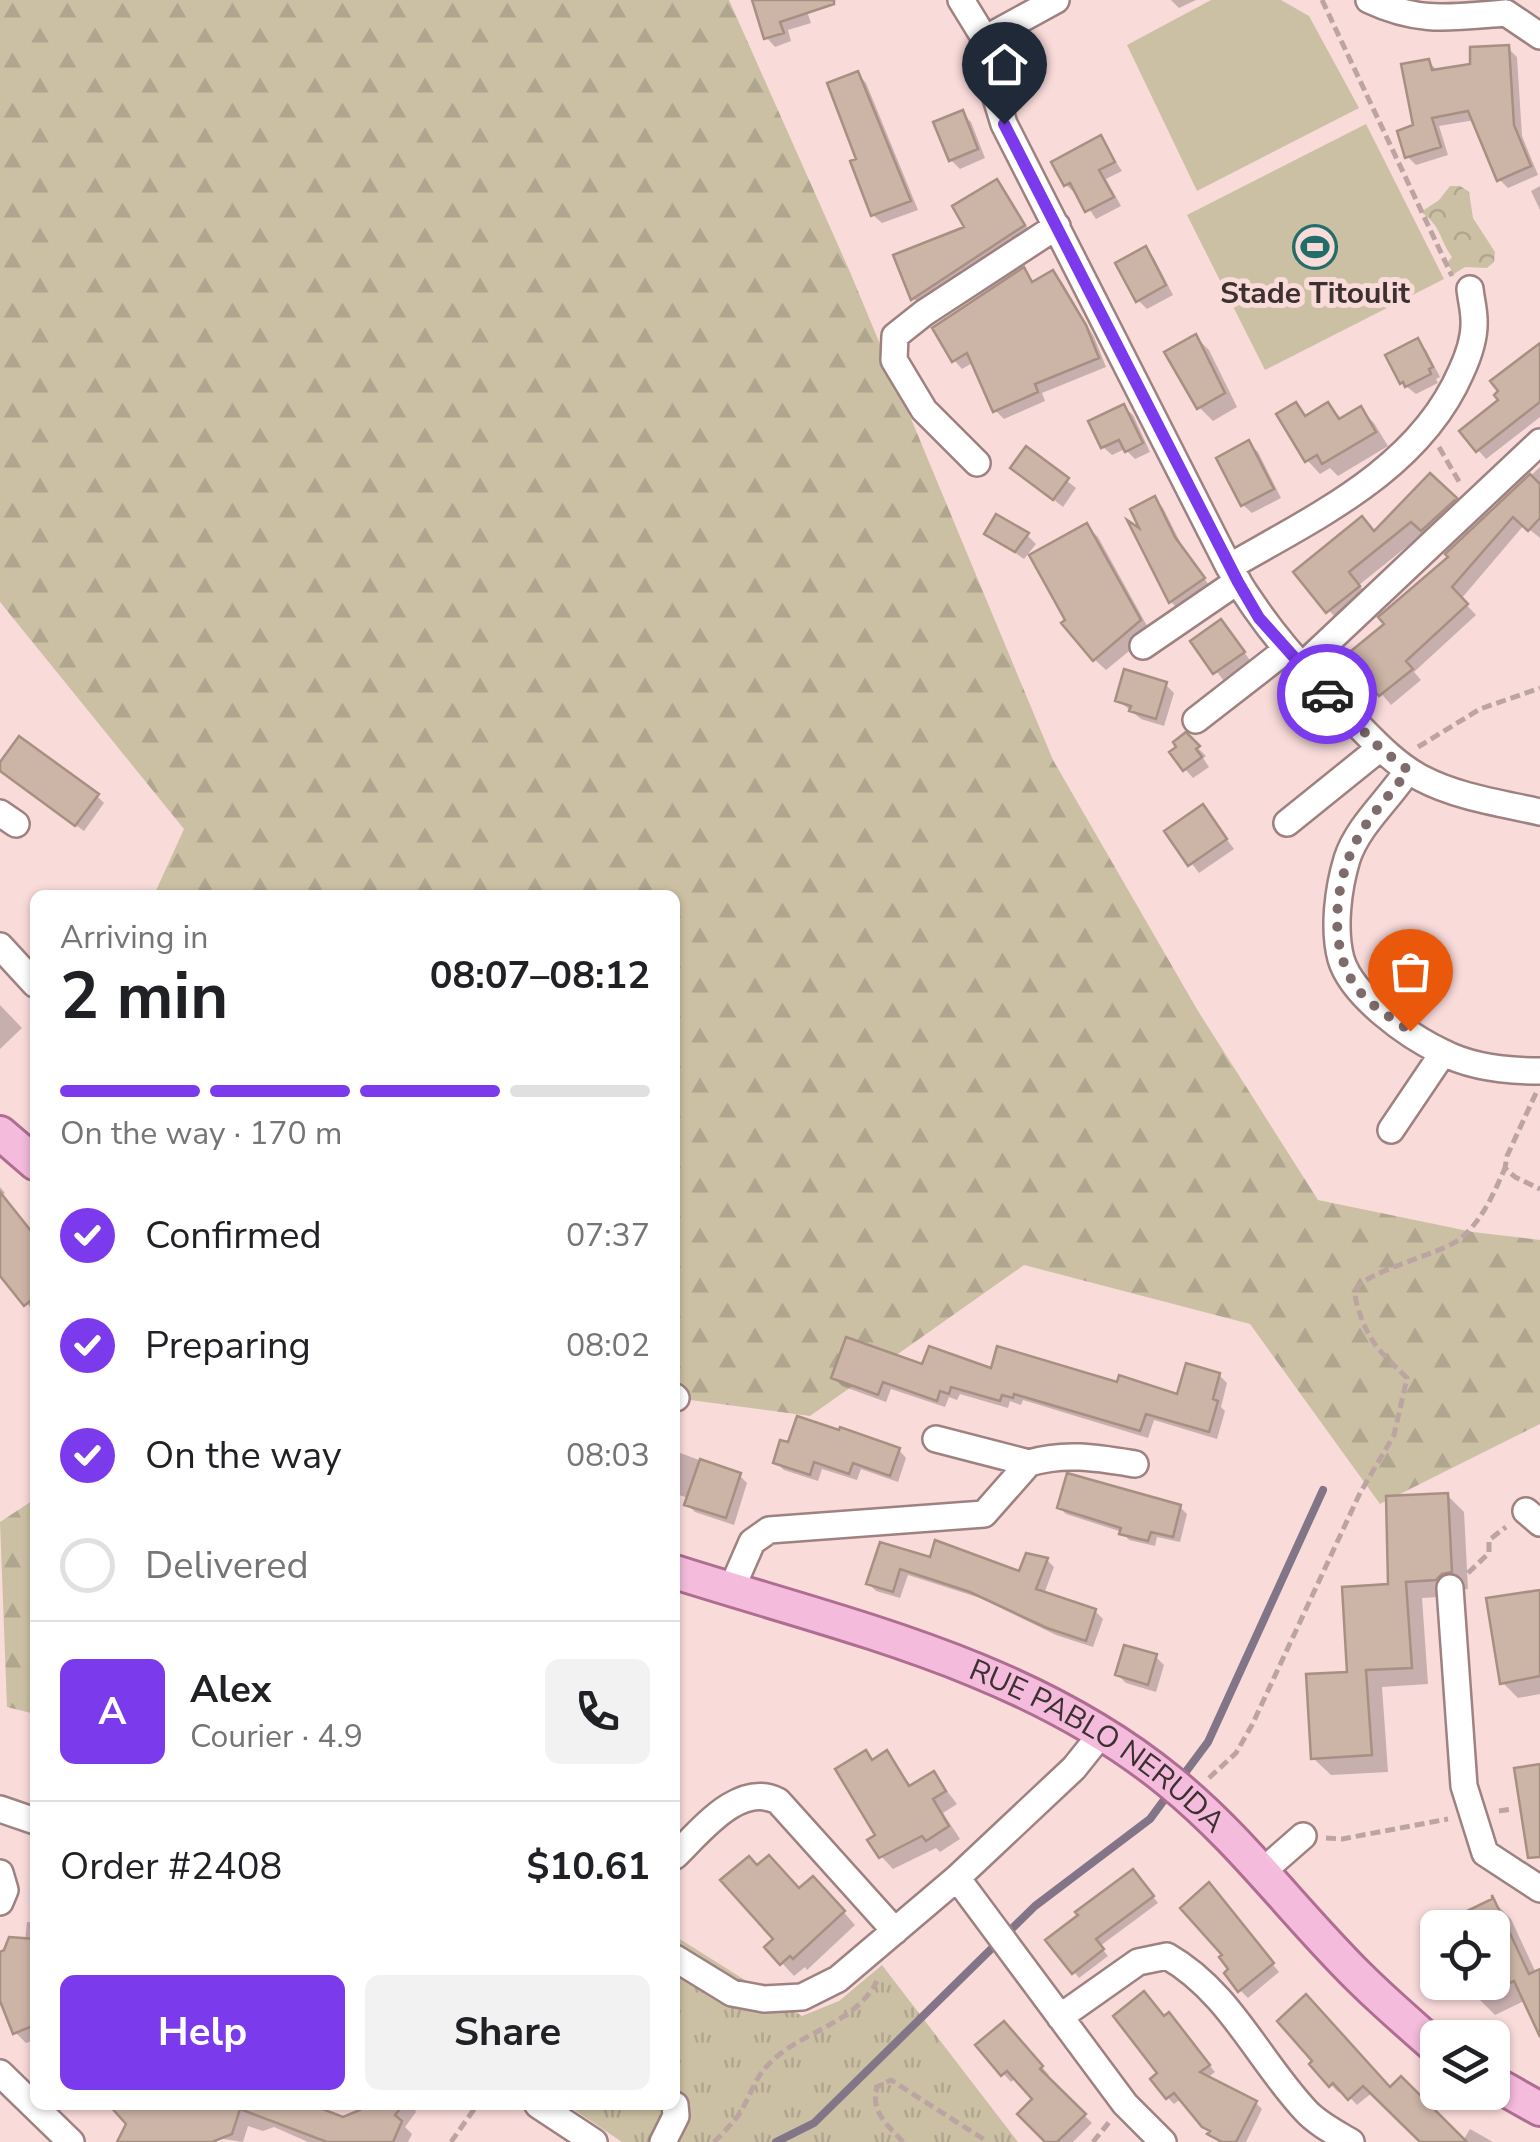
<!DOCTYPE html>
<html lang="en">
<head>
<meta charset="utf-8">
<style>
  body { margin:0; font-family:"Nunito Sans",sans-serif; background:#f2f2f2; color:#202124; height:100vh; display:flex; flex-direction:column; font-size:38px; white-space:nowrap }
  * { box-sizing:border-box; margin:0 }
  p { font-size:32px; color:#757577 }
  .icon { flex:none; width:55px; height:55px; fill:none; stroke:currentColor; stroke-width:2; stroke-linecap:round; stroke-linejoin:round }
  .map { position:relative; flex:1; overflow:hidden }
  .sheet { position:absolute; left:30px; top:890px; width:650px; height:1220px; display:flex; flex-direction:column; background:#fff; border-radius:15px; box-shadow:0 2px 8px #0004 }
  .sheet>* { flex:none }
  .tools { position:absolute; left:1420px; top:1910px; display:grid; gap:20px }
  .tools a { display:grid; place-items:center; width:90px; height:90px; border-radius:15px; background:#fff; box-shadow:0 2px 8px #0004; font-size:50px }
  .pin { position:absolute; display:grid; place-items:center; width:85px; height:85px; color:#fff; margin:-102px -42px; border-radius:50% 50% 50% 0; rotate:-45deg; box-shadow:0 0 10px #0007 }
  .pin .icon { rotate:45deg }
  .courier { position:absolute; display:grid; place-items:center; width:100px; height:100px; margin:-50px; border:8px solid #7c3aed; border-radius:50%; background:#fff; color:#222; box-shadow:0 2px 12px #0007 }
  .head em { font-style:normal; font-weight:700 }
  .head div { display:flex; flex-direction:column-reverse }
  .head { display:flex; align-items:center; justify-content:space-between; height:170px; padding:0 30px }
  h1 { font-size:65px; font-weight:700; line-height:75px }
  .bar { display:grid; grid-template-columns:repeat(4,1fr); gap:15px 10px; align-content:center; height:120px; padding:0 30px }
  .bar i { height:12px; border-radius:8px; background:#e0e0e0 }
  .bar .active { background:#7c3aed }
  .bar p { grid-column:span 4 }
  .line { display:flex; align-items:center; gap:25px; padding:0 30px; border-top:2px solid #e0e0e0 }
  .line div { flex:1 }
  .round { display:grid; place-items:center; flex:none; width:105px; height:105px; border-radius:15px; background:#f2f2f2 }
  ol { padding:0 30px; list-style:none }
  li { display:flex; align-items:center; gap:30px; height:110px }
  li p { margin-inline-start:auto }
  li .icon { padding:10px; border-radius:50%; background:#7c3aed; color:#fff; stroke-width:4 }
  li:last-child { color:#757577 }
  li i { width:55px; height:55px; border:5px solid #e0e0e0; border-radius:50% }
  .button { display:flex; gap:20px; margin-top:auto; padding:20px 30px }
  .button a { flex:1; height:115px; border-radius:15px; background:#7c3aed; color:#fff; font-size:40px; font-weight:700; line-height:115px; text-align:center }
  .button a+a { background:#f2f2f2; color:#202124 }
  .map>svg:first-child { display:block }
  .grass { fill:url(#grass-tufts) }
  .forest { fill:url(#forest-firs) }
  .park { fill:url(#park-crowns) }
  .pitch { fill:#ccc0a4 }
  .shadow { fill:#0003 }
  .lines { fill:none; stroke-linecap:round; stroke-linejoin:round }
  .stream { stroke:#837588; stroke-width:8 }
  .building { fill:#ccb4a6; stroke:#a79082; stroke-width:2.5 }
  .minor-casing { stroke:#9d8281; stroke-width:30 }
  .major-casing { stroke:#ae6d91; stroke-width:38 }
  .path { stroke:#bca4a3; stroke-width:5; stroke-dasharray:10 5; stroke-linecap:butt }
  .minor { stroke:#fff; stroke-width:25 }
  .major { stroke:#f4bbdc; stroke-width:32 }
  .done { stroke:#7e6c6c; stroke-width:10; stroke-dasharray:0 18 }
  .route { stroke:#7c3aed; stroke-width:12 }
  .labels { text-anchor:middle; stroke-width:10; stroke-linejoin:round; paint-order:stroke }
  .poi-label { font-size:30px; font-weight:bold; fill:#3c3130; stroke:#f9dbda }
  .street-label { font-size:30px; fill:#3c3130; stroke:#f9dbda }
</style>
</head>
<body>
<div class="map">
<svg width="1540" height="2142" viewBox="0 0 1540 2142">
  <defs>
    <pattern id="grass-tufts" width="24" height="20" patternUnits="userSpaceOnUse" patternTransform="scale(2.5)"><rect width="24" height="20" fill="#ccc0a4"/><path d="M3 7l-1-3M5 7V3M7 7l1-3M15 17l-1-3M17 17v-4M19 17l1-3" fill="none" stroke="#b0a58e"/></pattern>
    <pattern id="forest-firs" width="22" height="20" patternUnits="userSpaceOnUse" patternTransform="scale(2.5)"><rect width="22" height="20" fill="#ccc0a4"/><path d="M5 1l3.5 6h-7zM16 11l3.5 6h-7z" fill="#b0a58e"/></pattern>
    <pattern id="park-crowns" width="20" height="18" patternUnits="userSpaceOnUse" patternTransform="scale(2.5)"><rect width="20" height="18" fill="#ccc0a4"/><path d="M2 6a3 3 0 1 1 6 0M12 15a3 3 0 1 1 6 0" fill="none" stroke="#b0a58e"/></pattern>
  </defs>
  <rect width="100%" height="100%" fill="#f9dbda"/>
  <path class="grass" d="M675,1936l127,80 37,-15 43,-36 136,177h-396l-55,-37h108z"/>
  <path class="forest" d="M0,0h729l121,272 203,488 145,251 120,189 155,32 67,8v184l-160,80 -130,-180 -226,-59 -214,151 -135,-18v-503h-521l30,-66 -184,-227z
    M35,1499v215l-28,-7 -7,-185z"/>
  <path class="park" d="M1450,186h10l9,6 4,26 22,34 -1,10 -7,6 -22,-1 -11,7 -7,-11 5,-6c-14,-20 -10,-30 -31,-45l18,-12z"/>
  <path class="pitch" d="M1211,0h70l28,16 50,92 -162,83 -70,-146z
    M1366,124l78,155 -179,91 -78,-155z"/>
  <path class="shadow" d="M754,0h49l8,23 -23,7 3,11 -16,6 -8,-9z
    M1171,0h25l-17,8z
    M1508,48l9,9 5,79 16,39 -30,13 -9,-9 -24,-59 -36,6 9,29 -32,10 -9,-9 21,-95 11,11 34,-6z
    M858,74l8,9 52,127 -36,13 -9,-8 -14,-54z
    M962,113l9,9 14,36 -25,11 -9,-9z
    M1100,138l22,33 -16,8 15,27 -25,13 -18,-27 -3,1 -9,-8z
    M996,182l36,52 -110,73 -9,-9 -16,-41 71,-29z
    M1540,186v24l-9,-19z
    M1146,250l8,8 19,37 -26,14 -9,-9z
    M1023,270l11,14 19,-11 9,9 32,55 12,30 -64,26 3,8 -41,18 -9,-9 -21,-48 -12,7 -8,-9z
    M1196,337l13,13 28,57 -24,14 -14,-14z
    M1418,342l8,8 14,27 -4,2 2,4 -22,11 -14,-11z
    M1540,346v71l-54,42 -8,-9 24,-49z
    M1296,405l12,12 20,-12 15,15 17,-11 14,14 14,23 -50,30 -8,-8 -10,6 -13,-14z
    M1124,407l9,8 17,37 -15,7 -10,-10 -13,6 -9,-8z
    M1249,444l9,8 23,46 -29,15 -9,-8z
    M1027,450l49,38 -13,19 -50,-39z
    M1540,467v71l-16,-13 -63,74 15,16 -62,57 7,8 -30,25 -42,-49 38,-32 65,-67 -4,-3z
    M1430,476l37,36 -32,30 -10,-10 -66,53 11,14 -30,24 -44,-51 79,-39z
    M1154,499l9,9 20,40 28,40 -32,22 -8,-8 -37,-74 11,8z
    M1086,526l12,11 53,96 -45,37 -12,-11z
    M987,533l40,2 9,9 -12,15z
    M1230,631l21,31 -27,19 -30,-39z
    M1165,684l9,9 -10,33 -23,-7 -23,-19z
    M1186,736l20,20 -3,2 6,9 -16,11 -8,-9z
    M0,766l97,30 7,7 -20,28 -78,-56z
    M1203,807l31,42 -35,24 -31,-41z
    M0,1005l22,23 -22,21z
    M0,1187l5,6 -3,2 33,44v74l-35,-42z
    M924,1368l195,17 60,12 40,-22 8,8 -6,24 4,4 -8,28 -63,-19 -6,18 -125,-38 -2,5 -11,-4 -2,7 -48,-14 -3,6 -8,-3 -4,10 -54,-18 -5,13 -44,-16 -8,-8z
    M899,1450l7,8 -8,24 -37,-13 -4,11 -35,-11 -4,12 -34,-11 -8,-7z
    M675,1451l64,24 8,8 -13,42 -39,-13 -8,-8 2,-6 -14,-4z
    M1447,1495l17,17 4,77 -9,1 -5,6 -32,2 6,86 -46,3 6,85 -57,3 -18,-17 77,-172z
    M1059,1507h121l7,7 -7,28 -23,-5 -2,9 -26,-6 -7,-8 -56,-18z
    M881,1545l50,15 90,14 26,-14 7,7 -10,27 51,17 8,8 -10,28 -37,-12 -76,-37 -72,-23 -8,23 -24,-7 -8,-8z
    M1540,1593v101l-22,4 -16,-16z
    M1155,1656l9,9 -8,27 -30,-9 -9,-9z
    M866,1753l8,8 12,-7 26,33 22,-13 23,30 -14,9 17,26 -20,13 -4,-4 -43,21 -12,-13z
    M758,1868l41,23h26l30,34 -48,45 -2,-3 -11,9 -12,-13z
    M1139,1878l19,25 -58,43 8,10 -29,22 -30,-38z
    M1216,1893l63,79 -31,26 -8,-8 -8,-21z
    M1494,1902l17,17 25,54 4,-2v59l-14,-30 -31,15 -18,-18 -7,-15h22z
    M27,1922h8v118l-9,3 -11,-11 -15,-42v-35l25,-14z
    M1306,1997l84,93 11,-11 45,45 -10,18h-12l-51,-50 -16,13 -15,-16 -3,4 -27,-28 4,-4 -36,-40z
    M1011,2032l38,43 -3,3 46,45 -19,19h-25l-12,-43 -20,-21 -5,4 -33,-36z
    M1184,2034l31,38 -8,6 49,25 6,6 -16,33h-17l-47,-44 -8,6 -6,-6 -7,-25z
    M126,2105h189l-1,3 29,12 18,-8 4,-7h47l4,7 -11,15 7,7 -4,8h-100l-34,-15 -11,4 -15,-5 -5,16 -26,-4v4h-97l9,-19z
    M1470,2129l23,13h-31z"/>
  <g class="lines">
    <path class="stream" d="M1179,1781l29,-39 115,-252
      M776,2142l38,-19 221,-217 115,-87 20,-27"/>
  </g>
  <path class="building" d="M752,0h82v4l-54,18 4,11 -20,6z
    M1509,45l5,80 17,41 -34,15 -29,-70 -36,7 9,29 -36,11 -8,-27 16,-6 -12,-61 28,-5 3,11 38,-6v-17z
    M858,71l53,130 -40,15 -21,-55 6,-2 -29,-76z
    M963,110l15,39 -29,12 -16,-39z
    M1101,135l14,27 -16,8 15,27 -29,15 -15,-29 -6,3 -13,-24z
    M997,179l28,46 -114,75 -18,-45 71,-28 -12,-21z
    M1146,246l20,39 -30,17 -21,-39z
    M1024,267l8,15 21,-12 33,55 13,33 -64,26 3,8 -45,20 -26,-59 -15,9 -20,-34z
    M1196,334l29,59 -28,16 -33,-57z
    M1418,338l15,29 -4,2 2,5 -26,13 -2,-5 -3,2 -15,-29z
    M1540,343v59l-64,50 -17,-21 39,-31 -4,-5 4,-4 -8,-10z
    M1296,402l9,14 23,-14 11,17 22,-13 15,26 -54,32 -5,-9 -12,7 -29,-48z
    M1124,404l19,39 -18,9 -6,-12 -18,8 -13,-27z
    M1249,440l25,49 -33,17 -25,-48z
    M1026,446l43,32 -16,22 -43,-32z
    M1430,473l27,25 -36,33 -10,-9 -62,50 11,14 -34,27 -33,-41 69,-56 12,15z
    M1530,474l10,10v34l-12,13 -15,-14 -61,70 16,17 -62,57 7,8 -34,27 -34,-40 39,-32 -6,-7 70,-60 -3,-3z
    M1155,496l20,41 30,41 -36,25 -42,-83 12,8 -9,-19z
    M996,514l33,19 -14,19 -31,-18z
    M1087,523l54,97 -48,41 -32,-38 4,-3 -36,-65z
    M1221,619l24,33 -32,22 -23,-33z
    M1124,669l43,13 -11,37 -27,-8 2,-5 -16,-5z
    M1186,732l14,14 -4,3 6,8 -19,14 -14,-19 7,-5 -3,-5z
    M19,736l80,58 -24,32 -75,-55v-9z
    M1203,804l24,35 -39,27 -24,-35z
    M0,1192l35,44v61l-11,9 -24,-30z
    M846,1337l76,27 7,-18 62,22 6,-22 120,36 2,-7 58,19 9,-31 34,10 -7,26 5,2 -9,31 -63,-18 -6,17 -126,-37 -1,4 -11,-3 -2,6 -49,-14 -2,7 -9,-3 -3,10 -54,-19 -5,13 -47,-17z
    M797,1416l42,14 1,-3 60,21 -10,28 -37,-13 -4,11 -35,-12 -4,13 -37,-12 7,-23 8,2z
    M700,1459l41,14 -15,45 -42,-13z
    M1067,1473l114,32 -8,32 -22,-5 -3,9 -29,-7 2,-6 -64,-20z
    M1448,1493l4,79 -10,2 -6,6 -30,2 6,86 -46,2 6,85 -61,4 -5,-85 41,-2 -5,-85 46,-3 -2,-88z
    M935,1540l84,31 7,-18 22,5 -12,31 60,20 -10,32 -39,-13 -77,-36 -70,-23 -7,23 -27,-8 14,-42 50,15z
    M1540,1590v86l-40,8 -14,-86z
    M1124,1645l33,9 -9,31 -33,-10z
    M866,1750l6,10 15,-10 22,36 25,-15 12,20 -13,8 16,27 -23,15 -4,-5 -43,22 -12,-18 8,-5 -40,-66z
    M1540,1764v93l-12,1 -14,-90z
    M769,1855l30,33 14,-12 32,35 -52,48 -3,-3 -10,9 -16,-18 9,-8 -53,-59 29,-24 8,9z
    M1133,1869l21,27 -58,43 8,10 -32,25 -27,-34 33,-25 -3,-3z
    M1209,1882l65,81 -36,29 -14,-19 4,-4 -9,-12 3,-2 -42,-47z
    M1492,1895l37,79 11,-5v68l-26,-56 -22,10v-63h-60l60,-29z
    M9,1937l26,2v86l-22,9 -13,-33v-49l4,-2z
    M1144,1991l20,25 5,-4 41,53 -10,7 57,29 -21,41h-14l-15,-8 3,-3 -8,-4 -28,-34 -8,6 -16,-20 7,-6 -44,-57z
    M1306,1994l84,93 11,-11 66,66h-47l-57,-56 -15,14 -15,-17 -4,4 -20,-23 3,-3 -35,-40z
    M1004,2021l39,45 -3,3 46,45 -29,28h-12l-28,-28 15,-15 -25,-28 -6,5 -26,-31z
    M109,2105h203l31,12 17,-7 2,-5h41l-8,10 7,6 -9,21h-66l-87,-33 -8,25 -20,8h-95l9,-18z"/>
  <g class="lines">
    <g class="minor-casing">
      <path id="minor" d="M961,0l24,39
        M1056,0l-71,39 7,46 12,39 225,443c36,62 72,100 121,150 22,22 43,46 71,61 36,19 79,25 119,34
        M1369,0c51,24 83,17 137,13
        M1506,13l34,23
        M977,463l-53,-53 -30,-50 1,-24 29,-23 133,-87
        M1229,567c88,-51 190,-98 232,-195 7,-15 14,-35 13,-52 0,-10 -3,-21 -4,-31
        M1143,646l95,-65
        M1301,667l239,-225
        M1196,720l90,-70
        M1408,770c-19,30 -50,55 -61,89 -9,30 -14,70 -6,100 11,37 67,77 101,93 28,15 67,19 98,19
        M0,813l16,11
        M1287,823l93,-75
        M0,946l35,38
        M1391,1130l52,-77
        M675,1397l1,1
        M1029,1463c36,-11 69,-5 106,1
        M1526,1511l14,12
        M1450,1588l14,198 21,67 55,36
        M731,1590l21,-48 17,-12 215,-16 45,-51 -93,-24
        M0,1809l35,12
        M675,1856c25,-24 64,-75 103,-55l117,130
        M1263,1871l40,-35
        M0,1873l5,17 -5,12
        M957,1878l168,226 38,38
        M675,1958l57,35 32,6 38,-2 36,-18 119,-101 117,-110 28,-35
        M1060,2017l78,-55 29,-6c63,36 91,104 139,155 12,13 30,22 45,31
        M0,2073l71,69
        M538,2105l56,37
        M663,2142l13,-26 -1,-11"/>
    </g>
    <g class="major-casing">
      <g id="major">
        <path d="M0,1133l35,30"/>
        <path id="s1" d="M675,1572c170,54 352,93 494,209 71,57 125,132 190,196 25,25 52,48 79,72"/>
        <path d="M1492,2082l48,27"/>
      </g>
    </g>
    <path class="path" d="M1322,0l130,276
      M1439,447l22,38
      M1418,747l62,-38 60,-21
      M1536,1093l-29,63 -2,12 10,9 25,12
      M1468,1573l21,-20v-13l17,-13
      M1209,1778l27,-25 16,-28 108,-232 34,-58 13,-57c-24,-24 -37,-33 -48,-67 -2,-6 -6,-16 -2,-22 8,-18 82,-34 103,-50 22,-18 34,-46 45,-71
      M1499,1811l14,-2
      M1326,1838l16,1 106,-20
      M451,2142l26,-37
      M714,2142c9,-9 19,-19 26,-29 8,-13 13,-29 22,-41 31,-41 90,-43 115,-91
      M903,2142c-16,-18 -33,-30 -26,-55l14,-7 97,62
      M1093,2142l17,-21"/>
    <use href="#minor" class="minor"/>
    <use href="#major" class="major"/>
  </g>
  <g class="lines">
    <path class="done" d="M1327,694l53,54 28,22c-12,18 -26,32 -38,49 -33,43 -47,121 -14,168 14,19 36,31 54,44"/>
    <path class="route" d="M1004,124l234,458 21,36 68,76"/>
  </g>
  <defs>
    <g id="stadium-ring" transform="scale(2.25)"><circle r="9.5" fill="#f9dbda" stroke="#236d69" stroke-width="1.5"/><path d="M0-5a6.5 5 0 1 0 0 10a6.5 5 0 1 0 0-10ZM-3.5-1.8h7v3.6h-7Z" fill="#236d69"/></g>
  </defs>
  <g fill-rule="evenodd">
    <use href="#stadium-ring" x="1315" y="247"/>
  </g>
  <g class="labels">
    <g class="poi-label">
      <text x="1315" y="303">Stade Titoulit</text>
    </g>
    <g class="street-label">
      <text dy="10" stroke="none"><textPath href="#s1" startOffset="460">RUE PABLO NERUDA</textPath></text>
    </g>
  </g>
</svg>
<div class="tools">
<a><svg class="icon" aria-label="locate" viewBox="0 0 24 24"><circle cx="12" cy="12" r="6"/><path d="M12 2v4M12 18v4M2 12h4M18 12h4"/></svg></a>
<a><svg class="icon" aria-label="layers" viewBox="0 0 24 24"><path d="M12 4l9 5-9 5-9-5zM3 14l9 5 9-5"/></svg></a>
</div>
<div class="pin" style="left:1410px;top:1031px;background:#ea580c"><svg class="icon" aria-label="bag" viewBox="0 0 24 24"><path d="M5 8h14l-1 12H6zM9 8a3 3 0 0 1 6 0"/></svg></div>
<div class="pin" style="left:1004px;top:124px;background:#1f2937"><svg class="icon" aria-label="home" viewBox="0 0 24 24"><path d="M3 11l9-7 9 7M6 9v11h12V9"/></svg></div>
<div class="courier" style="left:1327px;top:694px"><svg class="icon" aria-label="car" viewBox="0 0 24 24"><path d="M5 17H2v-5l4-1 3-4h7l3 4 3 1v5h-3M9 17h6M6 11h13"/><circle cx="7" cy="17" r="2"/><circle cx="17" cy="17" r="2"/></svg></div>
<section class="sheet">
<div class="head"><div><h1>2 min</h1><p>Arriving in</p></div><em>08:07–08:12</em></div>
<div class="bar"><i class="active"></i><i class="active"></i><i class="active"></i><i></i><p>On the way · 170 m</p></div>
<ol>
<li><svg class="icon" aria-label="check" viewBox="0 0 24 24"><path d="M5 12l5 5 9-10"/></svg>Confirmed<p>07:37</p></li>
<li><svg class="icon" aria-label="check" viewBox="0 0 24 24"><path d="M5 12l5 5 9-10"/></svg>Preparing<p>08:02</p></li>
<li><svg class="icon" aria-label="check" viewBox="0 0 24 24"><path d="M5 12l5 5 9-10"/></svg>On the way<p>08:03</p></li>
<li><i></i>Delivered</li>
</ol>
<div class="line" style="height:180px"><b class="round" style="background:#7c3aed;color:#fff">A</b><div><b>Alex</b><p>Courier · 4.9</p></div><a class="round"><svg class="icon" aria-label="phone" viewBox="0 0 24 24"><path d="M5 4h4l2 5-3 2q2 4 5 5l2-3 5 2v4C11 20 4 13 5 4z"/></svg></a></div>
<div class="line" style="height:130px"><div>Order #2408</div><b>$10.61</b></div>
<div class="button"><a>Help</a><a>Share</a></div>
</section>
</div>
</body>
</html>
